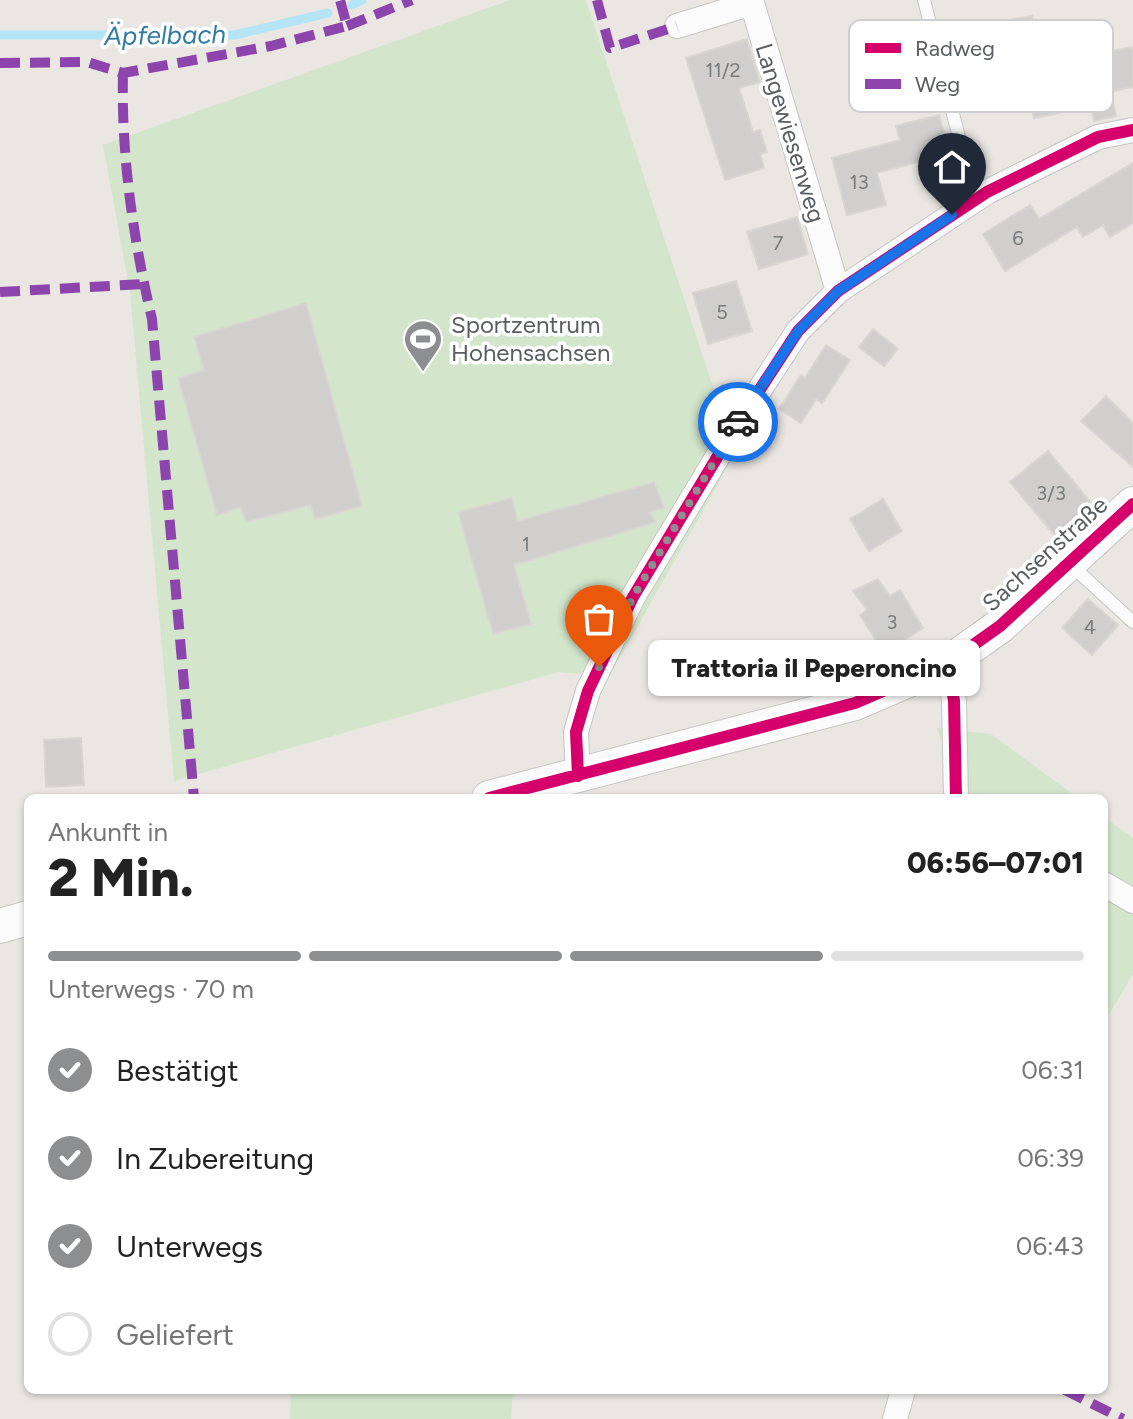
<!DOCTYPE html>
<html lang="de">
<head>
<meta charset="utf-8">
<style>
  body { margin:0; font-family:Figtree,sans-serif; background:#f6f6f6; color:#222; height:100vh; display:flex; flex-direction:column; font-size:30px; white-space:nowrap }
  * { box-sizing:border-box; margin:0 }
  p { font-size:26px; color:#767676 }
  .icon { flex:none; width:44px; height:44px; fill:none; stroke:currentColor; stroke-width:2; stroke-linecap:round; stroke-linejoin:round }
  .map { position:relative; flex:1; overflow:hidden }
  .sheet { position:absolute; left:24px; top:794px; width:1084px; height:600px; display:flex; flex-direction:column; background:#fff; border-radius:12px; box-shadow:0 2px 6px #0004 }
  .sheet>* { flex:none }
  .pin { position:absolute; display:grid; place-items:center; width:68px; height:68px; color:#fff; margin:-82px -34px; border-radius:50% 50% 50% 0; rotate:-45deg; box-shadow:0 0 8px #0007 }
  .pin .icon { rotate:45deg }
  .courier { position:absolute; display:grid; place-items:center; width:80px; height:80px; margin:-40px; border:6px solid #1a73e8; border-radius:50%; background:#fff; color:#222; box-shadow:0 2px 10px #0007 }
  .bubble { position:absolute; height:56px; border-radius:12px; background:#fff; box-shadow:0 2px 6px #0004; font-size:26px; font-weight:800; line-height:56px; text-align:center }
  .head em { font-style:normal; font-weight:800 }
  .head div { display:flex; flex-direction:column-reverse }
  .head { display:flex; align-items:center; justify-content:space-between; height:136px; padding:0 24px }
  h1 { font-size:52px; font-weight:800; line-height:60px }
  .bar { display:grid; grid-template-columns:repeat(4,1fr); gap:12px 8px; align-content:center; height:96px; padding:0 24px }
  .bar i { height:10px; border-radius:6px; background:#e0e0e0 }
  .bar .active { background:#8c8e8f }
  .bar p { grid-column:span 4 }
  ol { padding:0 24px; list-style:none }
  li { display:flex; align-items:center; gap:24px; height:88px }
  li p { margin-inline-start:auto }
  li .icon { padding:8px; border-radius:50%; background:#8c8e8f; color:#fff; stroke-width:4 }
  li:last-child { color:#767676 }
  li i { width:44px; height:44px; border:4px solid #e0e0e0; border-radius:50% }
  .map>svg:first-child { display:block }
  .green { fill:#d3e6cc }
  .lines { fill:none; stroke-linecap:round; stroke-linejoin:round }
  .stream { stroke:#b4e5f7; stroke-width:9 }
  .building { fill:#d1cfcd; stroke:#d9d6d2; stroke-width:2 }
  .lane-casing { stroke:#c5c5c4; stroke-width:14 }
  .street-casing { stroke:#c5c5c4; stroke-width:26 }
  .secondary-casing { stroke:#c6c6c6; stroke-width:36 }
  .lane { stroke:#fcfbfb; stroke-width:12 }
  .street { stroke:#fcfbfb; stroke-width:24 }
  .secondary { stroke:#fcfbfb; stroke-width:34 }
  .quiet { stroke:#8e44ad; stroke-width:10; stroke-dasharray:20 10; stroke-linecap:butt }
  .cycleway-casing { stroke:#fff; stroke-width:17 }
  .cycleway { stroke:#d6006c; stroke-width:12 }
  .done { stroke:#8c8e8f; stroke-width:8; stroke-dasharray:0 14.4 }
  .route { stroke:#1a73e8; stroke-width:10 }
  .labels { text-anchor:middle; stroke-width:7; stroke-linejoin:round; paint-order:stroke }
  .number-label { font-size:20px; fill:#787c7e }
  .street-label { font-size:24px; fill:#595e62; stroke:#fff }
  .poi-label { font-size:24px; fill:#595e62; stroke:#fff; text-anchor:start }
  .water-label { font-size:26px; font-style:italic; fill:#327ba3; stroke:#fff }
  .key { fill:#fff; stroke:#cdcfd0; stroke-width:2 }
  .key-label { font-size:22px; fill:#595e62 }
</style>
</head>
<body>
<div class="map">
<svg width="1133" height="1419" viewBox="0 0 1133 1419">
  <rect width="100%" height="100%" fill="#eae7e3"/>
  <path class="green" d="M510,0h76l149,454 -126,223 -50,-5 -385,109 -44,-489 -27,-147z
    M937,728l54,6 87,64h-118z
    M1104,817l29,21v136l-29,49z
    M291,1390h222l-2,29h-221z"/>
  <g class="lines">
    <path class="stream" d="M352,5l10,-5
      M0,35h234l94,-22"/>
  </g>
  <path class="building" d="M1032,16l5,23 8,-2 15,76 -26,5 -8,-37 -19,4 -11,-52 16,-4 -2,-9z
    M747,39l13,43 -21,6 14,44 7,-2 7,22 -7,2 4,14 -39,12 -39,-122z
    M1133,47v40l-25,5 -8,-39z
    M1111,92l5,24 -22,5 -5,-25z
    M939,115l11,38 -73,20 9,32 -39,10 -15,-57 68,-18 -4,-14z
    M1133,163v60l-23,14 -7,-12 -20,12 -6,-10 -72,44 -22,-37 47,-29 9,14z
    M797,217l11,37 -49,15 -12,-37z
    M736,281l16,50 -44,13 -15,-51z
    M306,303l56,203 -47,13 -5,-14 -64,17 -6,-15 -23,8 -39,-137 26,-8 -10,-33z
    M873,329l25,20 -14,17 -25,-19z
    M826,345l24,15 -28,43 -6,-4 -15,24 -22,-14 22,-34 4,3z
    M1106,396l27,27v44l-52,-46z
    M1048,451l44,53 -38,31 -44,-53z
    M654,482l10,26 -15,4 7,10 -142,43 17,59 -38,10 -35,-122 54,-14 6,23z
    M883,499l19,32 -33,20 -19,-32z
    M878,579l12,17 10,-6 23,38 -39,25 -24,-38 7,-5 -14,-19z
    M1088,599l30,26 -26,30 -30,-27z
    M81,738l3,47 -38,2 -2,-47z"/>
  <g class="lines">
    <g class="lane-casing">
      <path id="lane" d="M924,0l51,200
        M1071,565l62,57"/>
    </g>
    <g class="street-casing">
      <path id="street" d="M677,26l75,-23 86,288
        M948,663l6,38 2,97
        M578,776l-2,-44 12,-41 45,-94 103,-171 62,-95 40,-40 149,-99 111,-55 35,-7
        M1104,884l29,17
        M895,1419l8,-29"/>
    </g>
    <g class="secondary-casing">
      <path id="secondary" d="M489,798l366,-95 93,-40 52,-37 133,-122
        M0,926l28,-8"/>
    </g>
    <use href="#lane" class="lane"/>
    <use href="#street" class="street"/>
    <use href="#secondary" class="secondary"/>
    <path class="quiet" d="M597,0l13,48 67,-22
      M347,26l65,-26
      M0,63l87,-1 36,11 148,-27 76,-20 -7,-26
      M123,73c-2,81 10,166 29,246l42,479
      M0,292l144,-8
      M1065,1390l58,29"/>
    <g class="cycleway-casing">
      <path id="cycleway" d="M948,663l6,38 2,97
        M578,776l-2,-44 12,-41 45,-94 103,-171 62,-95 40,-40 149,-99 111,-55 35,-7
        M489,798l366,-95 93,-40 52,-37 133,-122"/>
    </g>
    <use href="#cycleway" class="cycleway"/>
  </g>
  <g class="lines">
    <path class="done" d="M599,667l34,-70 105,-175"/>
    <path class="route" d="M738,422l60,-91 40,-40 114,-76"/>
  </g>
  <defs>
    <g id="stadium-pin" transform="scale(2)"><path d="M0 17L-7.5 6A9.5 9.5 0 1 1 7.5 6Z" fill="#8c8e8f" stroke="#fff"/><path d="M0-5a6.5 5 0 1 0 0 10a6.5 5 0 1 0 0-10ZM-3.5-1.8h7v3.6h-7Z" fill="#fff"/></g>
  </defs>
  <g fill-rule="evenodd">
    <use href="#stadium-pin" x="423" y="339"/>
  </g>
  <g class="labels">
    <g class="number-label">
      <text x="723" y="77">11/2</text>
      <text x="859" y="189">13</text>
      <text x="1018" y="245">6</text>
      <text x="778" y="250">7</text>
      <text x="722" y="319">5</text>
      <text x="1051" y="500">3/3</text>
      <text x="526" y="551">1</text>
      <text x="892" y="629">3</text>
      <text x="1090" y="634">4</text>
    </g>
    <g class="street-label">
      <text transform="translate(790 133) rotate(73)" y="8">Langewiesenweg</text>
      <text transform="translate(1045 554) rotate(-42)" y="8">Sachsenstraße</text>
    </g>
    <g class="poi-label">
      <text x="451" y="333">Sportzentrum<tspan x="451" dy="28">Hohensachsen</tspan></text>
    </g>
    <g class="water-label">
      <text transform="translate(165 35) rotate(-1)" y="9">Äpfelbach</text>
    </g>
  </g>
  <rect x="849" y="20" width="264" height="92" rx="12" class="key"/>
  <rect x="865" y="43" width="36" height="10" fill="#d6006c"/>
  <rect x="865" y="79" width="36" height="10" fill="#8e44ad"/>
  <g class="key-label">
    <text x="915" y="56">Radweg</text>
    <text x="915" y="92">Weg</text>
  </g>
</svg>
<div class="pin" style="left:599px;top:667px;background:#ea580c"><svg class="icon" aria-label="bag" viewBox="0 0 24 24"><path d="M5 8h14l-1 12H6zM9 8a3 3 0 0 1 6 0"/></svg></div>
<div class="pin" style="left:952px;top:215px;background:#1f2937"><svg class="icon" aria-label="home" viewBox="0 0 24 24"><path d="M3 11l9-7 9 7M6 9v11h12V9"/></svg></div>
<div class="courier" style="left:738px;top:422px"><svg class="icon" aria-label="car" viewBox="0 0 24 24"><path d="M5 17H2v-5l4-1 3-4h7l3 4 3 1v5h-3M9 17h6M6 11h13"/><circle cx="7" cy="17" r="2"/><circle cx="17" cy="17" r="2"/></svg></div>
<div class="bubble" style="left:648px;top:640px;width:332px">Trattoria il Peperoncino</div>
<section class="sheet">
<div class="head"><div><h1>2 Min.</h1><p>Ankunft in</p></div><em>06:56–07:01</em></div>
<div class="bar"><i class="active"></i><i class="active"></i><i class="active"></i><i></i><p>Unterwegs · 70 m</p></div>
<ol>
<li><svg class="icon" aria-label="check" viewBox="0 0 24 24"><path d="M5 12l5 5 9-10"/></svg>Bestätigt<p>06:31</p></li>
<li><svg class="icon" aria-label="check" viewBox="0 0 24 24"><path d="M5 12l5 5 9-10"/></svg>In Zubereitung<p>06:39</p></li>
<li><svg class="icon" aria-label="check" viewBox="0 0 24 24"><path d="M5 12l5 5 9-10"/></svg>Unterwegs<p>06:43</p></li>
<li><i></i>Geliefert</li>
</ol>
</section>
</div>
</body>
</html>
